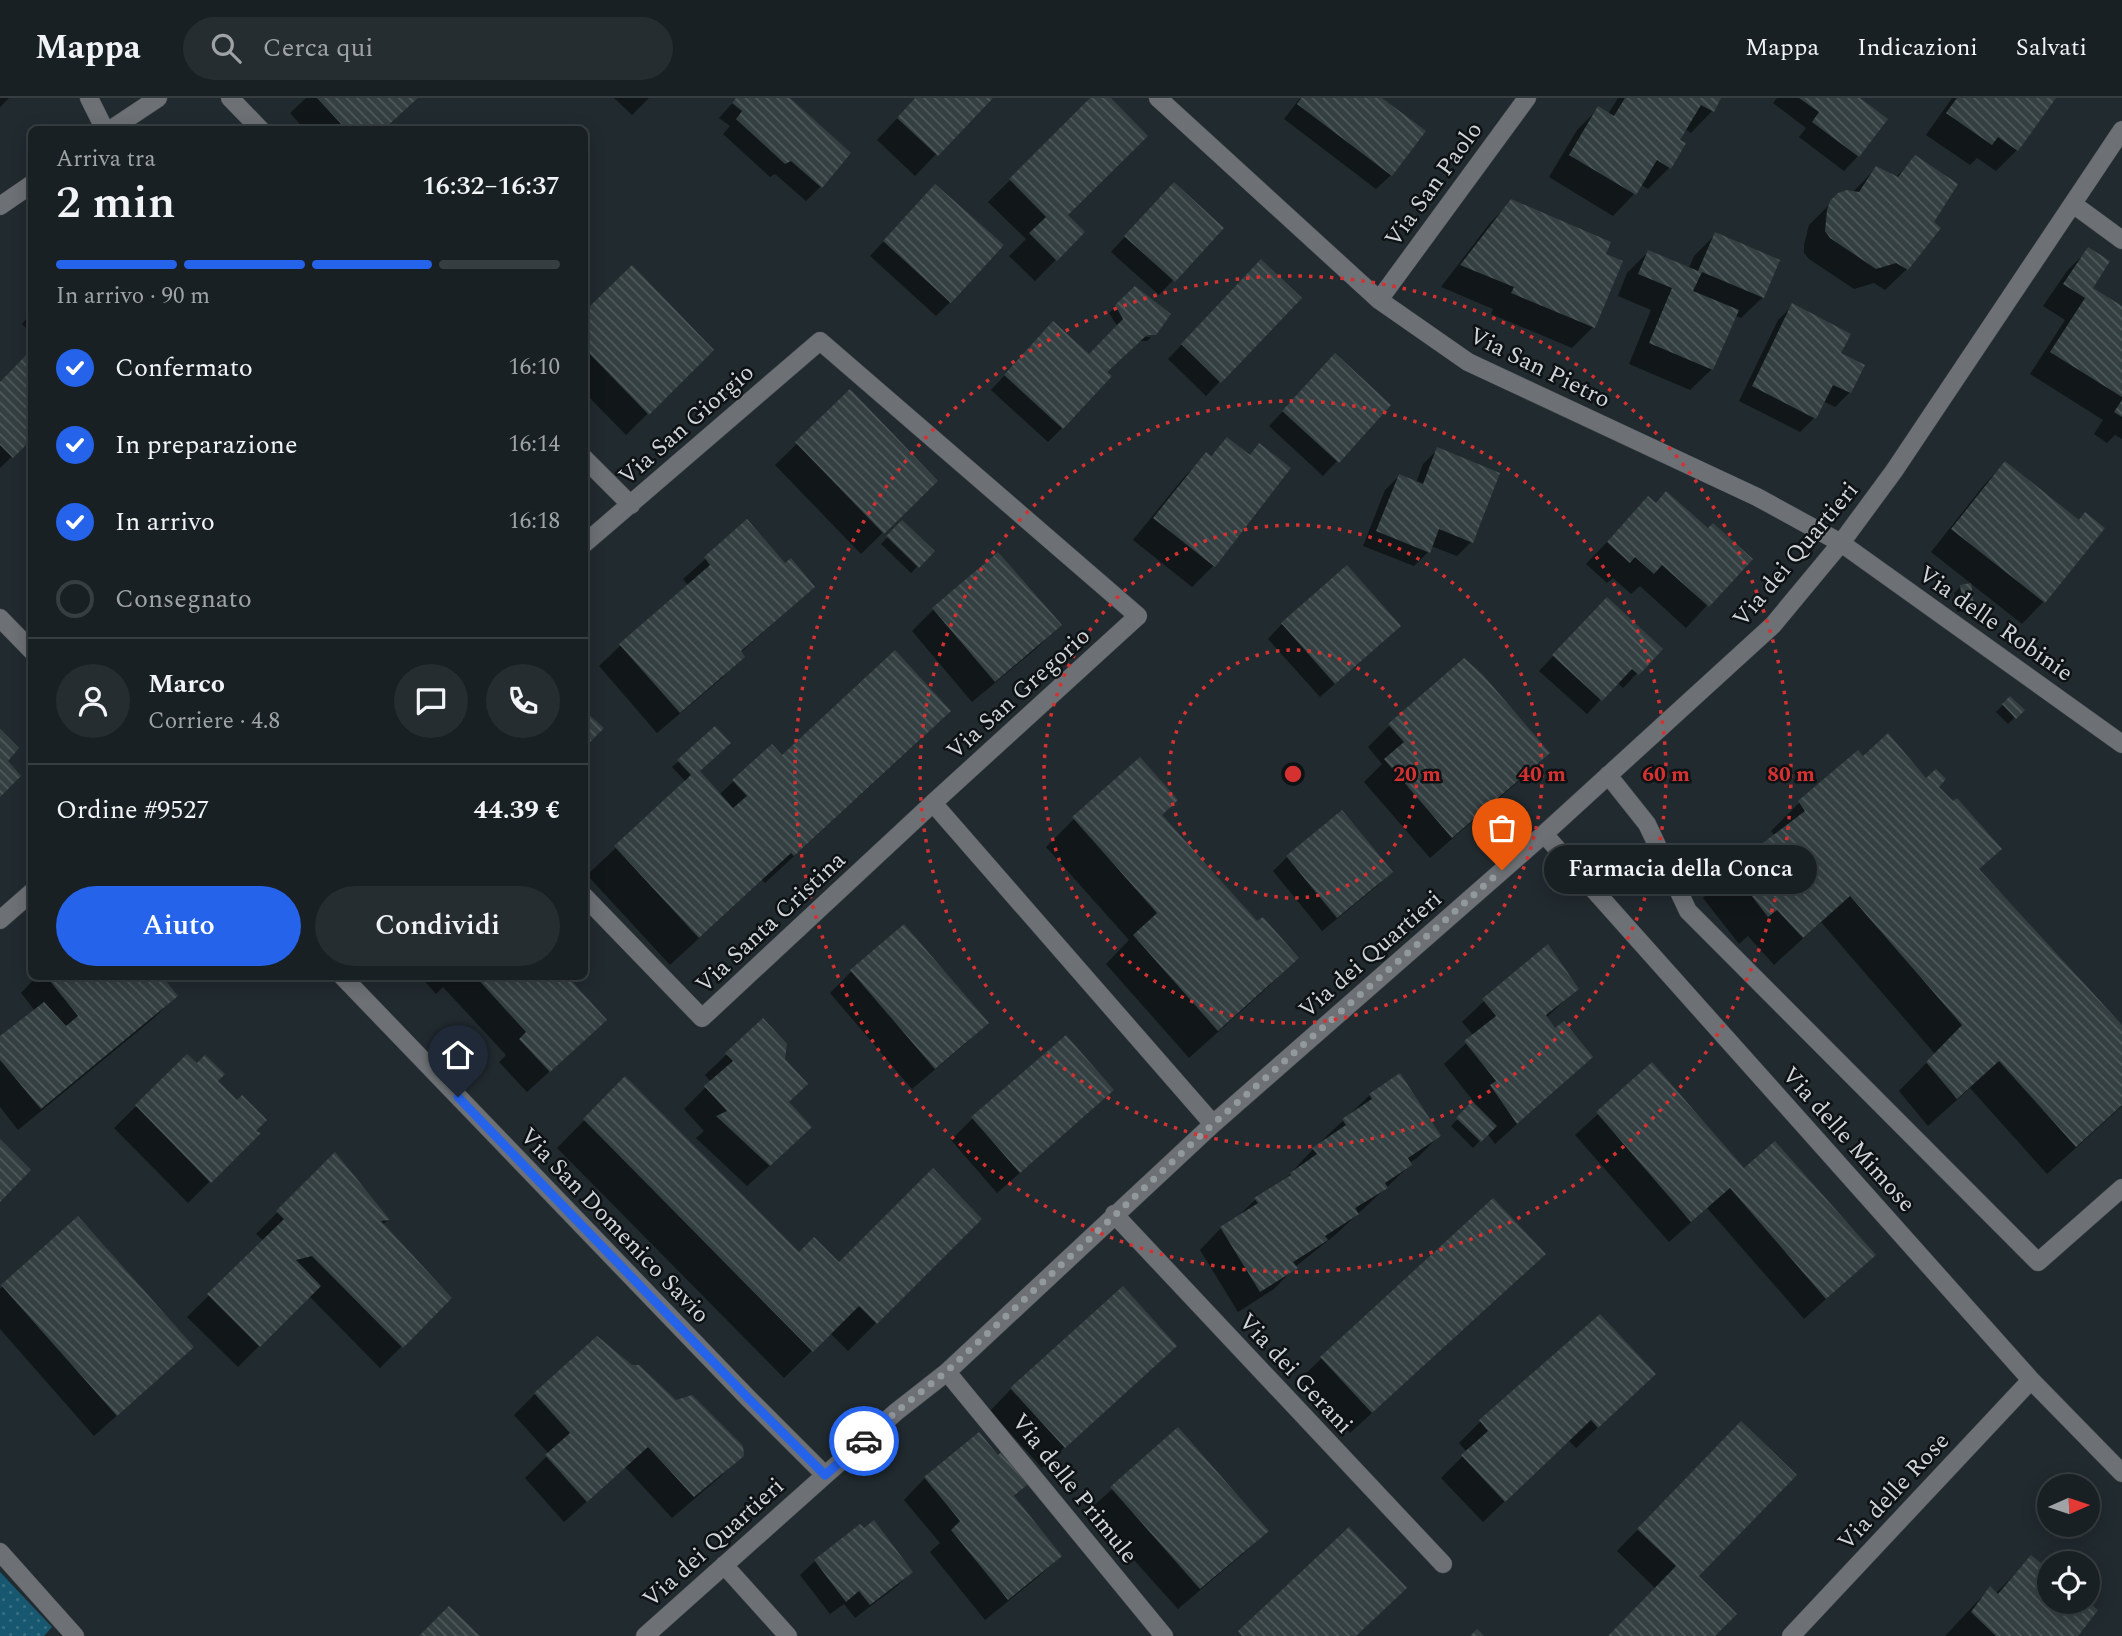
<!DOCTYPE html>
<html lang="it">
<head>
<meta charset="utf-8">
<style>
  body { margin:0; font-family:Spectral,serif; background:#262d30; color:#f1f3f6; height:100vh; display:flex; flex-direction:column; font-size:26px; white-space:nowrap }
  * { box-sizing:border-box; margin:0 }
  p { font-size:23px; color:#9fa3a6 }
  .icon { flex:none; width:38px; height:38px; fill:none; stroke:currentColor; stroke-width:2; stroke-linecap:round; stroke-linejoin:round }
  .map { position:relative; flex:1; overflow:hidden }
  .drawer { position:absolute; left:28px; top:28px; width:560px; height:854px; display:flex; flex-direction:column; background:#192023; border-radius:10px; box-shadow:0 4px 18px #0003,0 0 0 2px #373e41 }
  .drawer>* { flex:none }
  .needle { width:46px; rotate:87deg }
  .tools { position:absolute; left:2037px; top:1376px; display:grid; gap:14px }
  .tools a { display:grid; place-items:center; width:63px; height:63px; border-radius:50%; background:#192023; box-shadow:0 4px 18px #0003,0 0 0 2px #373e41; font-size:35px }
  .pin { position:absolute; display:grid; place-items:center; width:60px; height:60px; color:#fff; margin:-72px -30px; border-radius:50% 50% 50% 0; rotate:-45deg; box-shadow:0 0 7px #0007 }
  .pin .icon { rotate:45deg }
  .courier { position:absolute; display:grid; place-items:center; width:70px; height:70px; margin:-35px; border:5px solid #2563eb; border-radius:50%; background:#fff; color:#222; box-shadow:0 2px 9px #0007 }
  .bubble { position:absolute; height:49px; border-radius:24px; background:#192023; box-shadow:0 4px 18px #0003,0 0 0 2px #373e41; font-size:23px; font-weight:600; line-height:49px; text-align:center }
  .overview em { font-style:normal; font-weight:600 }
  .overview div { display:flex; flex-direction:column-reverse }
  .overview { display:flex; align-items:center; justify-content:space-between; height:119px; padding:0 28px }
  h1 { font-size:46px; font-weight:600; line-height:52px }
  .bar { display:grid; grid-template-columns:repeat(4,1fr); gap:10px 7px; align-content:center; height:84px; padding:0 28px }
  .bar i { height:9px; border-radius:5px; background:#373e41 }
  .bar .current { background:#2563eb }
  .bar p { grid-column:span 4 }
  .line { display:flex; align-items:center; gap:18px; padding:0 28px; border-top:2px solid #373e41 }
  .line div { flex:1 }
  .round { display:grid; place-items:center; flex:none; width:74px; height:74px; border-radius:37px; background:#262d30 }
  ol { padding:0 28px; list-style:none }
  li { display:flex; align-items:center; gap:21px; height:77px }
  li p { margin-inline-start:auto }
  li .icon { padding:7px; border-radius:50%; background:#2563eb; color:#fff; stroke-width:4 }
  li:last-child { color:#9fa3a6 }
  li i { width:38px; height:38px; border:4px solid #373e41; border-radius:50% }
  .action { display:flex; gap:14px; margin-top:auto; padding:14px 28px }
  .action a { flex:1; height:80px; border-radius:42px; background:#2563eb; color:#fff; font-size:28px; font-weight:600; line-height:80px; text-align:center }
  .action a+a { background:#262d30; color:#f1f3f6 }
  header { display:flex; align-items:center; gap:42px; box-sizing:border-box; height:98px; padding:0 35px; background:#192023; border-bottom:2px solid #373e41 }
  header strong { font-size:33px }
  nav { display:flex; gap:38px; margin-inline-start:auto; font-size:24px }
  .search { width:490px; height:63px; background:#262d30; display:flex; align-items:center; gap:18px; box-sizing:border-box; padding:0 24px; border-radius:38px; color:#9fa3a6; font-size:26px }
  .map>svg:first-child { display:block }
  .park { fill:url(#park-dots) }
  .shadow { fill:#0007 }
  .building { fill:url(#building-back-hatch) }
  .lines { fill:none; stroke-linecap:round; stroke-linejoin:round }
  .minor-casing { stroke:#3d454a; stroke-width:19 }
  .minor { stroke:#6d7074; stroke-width:18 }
  .done { stroke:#92999d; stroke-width:7; stroke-dasharray:0 12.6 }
  .route { stroke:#2563eb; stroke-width:9 }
  .ring { fill:none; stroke:#d63131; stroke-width:3.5; stroke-dasharray:3.5 7 }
  .labels { text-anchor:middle; stroke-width:5; stroke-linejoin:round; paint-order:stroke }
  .street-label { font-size:24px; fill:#cfd5d8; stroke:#0e1214 }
  .centre { fill:#d63131; stroke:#0e1214; stroke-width:3.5 }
  .ring-label { font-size:21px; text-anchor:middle; font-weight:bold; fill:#d63131; stroke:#0e1214; stroke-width:5; stroke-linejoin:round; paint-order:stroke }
</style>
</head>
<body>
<header>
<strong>Mappa</strong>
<div class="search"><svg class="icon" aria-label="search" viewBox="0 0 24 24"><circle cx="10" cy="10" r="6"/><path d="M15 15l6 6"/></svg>Cerca qui</div>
<nav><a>Mappa</a><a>Indicazioni</a><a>Salvati</a></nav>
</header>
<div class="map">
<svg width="2122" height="1538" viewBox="0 0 2122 1538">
  <defs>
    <pattern id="park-dots" width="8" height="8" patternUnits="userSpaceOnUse" patternTransform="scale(1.75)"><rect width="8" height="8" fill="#175770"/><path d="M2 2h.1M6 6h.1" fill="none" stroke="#386e84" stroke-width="1.8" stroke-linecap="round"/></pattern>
    <pattern id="building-back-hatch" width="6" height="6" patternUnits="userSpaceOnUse" patternTransform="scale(1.75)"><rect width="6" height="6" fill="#343f41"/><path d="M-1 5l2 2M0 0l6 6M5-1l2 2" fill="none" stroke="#505a5c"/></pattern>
  </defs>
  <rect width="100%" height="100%" fill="#212a2f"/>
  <path class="park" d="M0,1474l52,55 -8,9h-44z"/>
  <path class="shadow" d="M0,0h9l-9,9z
    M306,0h112l-35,32h-78l-15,-17z
    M614,0h35l-17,17z
    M737,0h50l34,88 -15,15 -31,-27 -5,3 -47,-43 7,-8 -11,-8z
    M916,0h74l-75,78 -38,-36z
    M1093,0h16l-43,117 17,17 -48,49 -26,-25 17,-17 -38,-37z
    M1300,0h79l12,77 -15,14 -92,-70z
    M1618,0h101l-7,13 -21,22 -6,-4 -7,11 -9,28 -21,21 -8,-5 -6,10 -21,22 -64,-39 28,-47 22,-22 9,6z
    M1777,0h80l28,21 -27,37 -14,15 -45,-34 7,-9 -33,-25z
    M1952,0h102l-37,52 -21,21 -19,-13 -7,7 -44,-30z
    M1916,59l16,66 -25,46 -22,21 -11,-7 -20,6 -45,-30 -5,-6v-8l5,-20 30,-30 14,-3 23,-24 19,10z
    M1159,101l62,29 -62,67 -48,-43z
    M921,102l29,102 -14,14 -66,-60z
    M1511,104l93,53 -11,72 -21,21 -81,-34 2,-5 -52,-22 49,-64z
    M1715,137l48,62 -22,21 -7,-3 -22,54 -22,21 -61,-26 22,-54 -33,-14 9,-23 21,-21 41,16 5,-12z
    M2088,152l3,39 31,19v131l-7,-4 -8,8 -13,-9 9,-14 -73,-46 35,-54 -22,-14 24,-35z
    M1247,178l-27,105 -14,15 -38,-37z
    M1135,190l3,49h13l-4,4h-9l-33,31 -43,56 -14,14 -57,-52 48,-52 50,19 29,-30 -9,-14z
    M1793,207l46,49 11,38 -15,15 -12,-6 -9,17 -14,14 -61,-31 39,-81z
    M32,214v22l-10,-10z
    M584,216l128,36 -86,85 -42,-43z
    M1321,272l68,35 -66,71 -54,-50z
    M0,285l32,54 -32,31z
    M850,294l85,89 -74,73 -86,-89z
    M1227,341l22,17 10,-10 30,22 -76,98 -21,21 -59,-47 52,-64 22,-21 2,2z
    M1437,352l34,92 -14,14 -26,-10 -3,6 -14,14 -51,-20 22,-56 14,-14 17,7 7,-19z
    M2005,365l73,58 24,7 -59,74 -21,22 -91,-72 53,-67z
    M1648,401l7,6 53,25 42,29 -64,69 -46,-42 -9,8 -18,-16 -6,5 -21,-19z
    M747,424l38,43 28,22 -73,66 3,3 -21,22 -65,55 -58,-67 22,-21 68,-59 -6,-7z
    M902,424l30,29 -21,22 -30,-29z
    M998,456l61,71 -21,22 -66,55 -60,-71 21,-21z
    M1961,488l11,18 -7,6 -8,2 -3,-19z
    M1593,516l67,35 -37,39 -6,-6 -30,32 -48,-43z
    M1282,526l103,16 -65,57 -52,-58z
    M2010,600l12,12 -14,14 -12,-12z
    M1389,628l159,27 -21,21 -97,84 -66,-76 18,-18 -14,-17z
    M921,641l-156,144 -3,-3 -92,85 -83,-90 99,-93 -14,-15 7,-6 19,11 21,23 52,-49 11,11z
    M1863,660l63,22 10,7 42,83 144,158v78l-75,68 -77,-86 -42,38 -29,-35 36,-37 -114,-132 -47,43 -26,-29 -9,8 -36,-46 28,-28 44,-34 -4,-5 28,-28z
    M1161,717l96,109 40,34 -28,28 -80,72 -83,-94 23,-24 -83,-93 28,-28z
    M1287,759l104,15 -14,14 -55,45 -49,-60z
    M904,828l83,97 -22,21 -53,45 -82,-96 21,-21z
    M37,878h122l17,20 -22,22 -136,112 -18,-23v-68l35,-28 -14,-18z
    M420,878h144l19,65 -56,51 -28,-30 7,-7 -63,-68 -7,7z
    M1577,891l-31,29 9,12 36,27 -96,87 -8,-11 -14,15 -22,-22 23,-24 -30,-38 30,-28 -12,-14 22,-21z
    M1066,939l45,53 -21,21 -93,82 -46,-53 21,-21z
    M727,956l56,6 4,43 1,46 -41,37 -51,-48 8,-7 -20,-22 27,-27 -6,-7z
    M187,958l29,25 37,51 5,1 -70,70 -74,-75z
    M1652,967l92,105 130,85 -70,64 -97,-111 -38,34 -94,-107z
    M625,981l174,176 40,9 141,-45 -132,132 -18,-18 -46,45 -227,-230z
    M1370,997l69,41 -22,22 -8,5 1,2 -22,21 -53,49 -40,32 -21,22 -36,23 -38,-62 21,-22 14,-9 20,-19 27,-17 31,-34z
    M335,1056l53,66 -6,5 68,73 -70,70 -71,-72 -71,71 -51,-50 77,-76 -8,-7z
    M78,1121l92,149 -76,68 -94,-107v-40z
    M1522,1178l-172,157 -50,-54 22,-21z
    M1600,1218l32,79 -56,53 -8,-8 -85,82 -42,-44 26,-26 -8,-9 21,-21z
    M1175,1248l-133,122 -52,-57 21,-22z
    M535,1296l141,8 66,53 -22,22 -48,41 -47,-51 -61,55 -39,-44 24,-24 -35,-39z
    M1178,1332l89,101 -22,21 -67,57 -89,-99z
    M1719,1347l-23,131 17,60h-104l46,-48 -38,-37z
    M998,1360l33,22 -18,18 47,58 -22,21 -53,43 -55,-68 10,-9 -36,-43 21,-22z
    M2031,1460l18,15v28l26,35h-130l45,-48 5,6z
    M815,1463l96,11 -14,14 -42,32 -11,-14 -14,10 -30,-39z"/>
  <path class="building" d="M317,0h101l-35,32h-43l3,-4z
    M736,0h54l61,55 -29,35 -31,-27 -6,3 -49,-45 6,-8 -10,-8z
    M915,0h78l-55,58 -41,-38z
    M1090,0h21l37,38 -80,79 17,17 -28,29 -28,-28 17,-16 -37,-38z
    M1301,0h81l44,33 -34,45 -95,-72z
    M1625,0h96l-7,14 -13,-7 -21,35 6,3 -15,26 -14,-9 -21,35 -67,-40 29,-49 16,10z
    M1799,0h61l28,21 -29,38 -47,-35 7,-10z
    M1957,0h99l-38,53 -20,-14 -6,8 -46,-32z
    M1915,57l43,29 -24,38 7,6 -33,42 -12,-7 -20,6 -46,-31 -5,-7 2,-21 3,-9 8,-8 9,-3 12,2 17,-26 22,11z
    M1174,84l50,46 -49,54 -51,-46z
    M935,86l69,61 -53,58 -68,-62z
    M1511,101l100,43 -5,12 17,7 -28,67 -84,-35 3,-6 -54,-22z
    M1715,134l65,28 -16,38 -62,-26 -9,19 46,19 -26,60 -64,-27 23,-55 -34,-14 10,-24 50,21z
    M2088,149l22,14 -17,27 29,18v91l-72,-45 35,-54 -22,-14z
    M1261,161l41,39 -81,85 -40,-39z
    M632,167l82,85 -65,65 -65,-67v-36z
    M1135,188l36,28 -15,21h-9l-40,37 5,4 -49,53 -59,-54 49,-54 36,33 34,-35 -8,-14z
    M1792,205l59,31 -10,19 24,12 -14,28 -18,-8 -17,34 -64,-33z
    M32,251v90l-19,19 -13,-13v-63z
    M1335,255l56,52 -52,58 -57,-52z
    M850,291l88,92 -54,53 -89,-92z
    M2122,302v17l-8,-5z
    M1227,339l23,18 9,-12 32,25 -76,99 -62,-49 53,-66 5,4z
    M1437,349l63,26 -27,70 -34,-14 -9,24 -54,-22 23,-57 24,10z
    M2005,363l74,59 6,-8 20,16 -60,75 -94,-74z
    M1666,393l42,37 5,-5 40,36 -44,48 -47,-42 -8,9 -19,-17 -5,6 -23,-21 41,-46 8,7z
    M747,421l38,44 6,-5 24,29 -74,64 4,6 -65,56 -61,-69 91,-79 -6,-8z
    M902,422l33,31 -16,17 -33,-32z
    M998,454l64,73 -67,57 -63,-74z
    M1347,467l54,61 -66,58 -54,-61z
    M1971,485l3,21 -11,2 -3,-21z
    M1607,499l56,52 -24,26 -7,-6 -30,32 -50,-46z
    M895,552l56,61 -157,145 -3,-3 -92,85 -85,-92 77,-71 -14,-15 38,-34 16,17 -31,28 33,37 14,-12 -15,-16 40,-36 10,11z
    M1464,560l19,17 67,78 -98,85 -68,-79 20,-17 -16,-18z
    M2010,598l15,14 -9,9 -14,-15z
    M584,612l20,18 -20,20z
    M0,631l19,19 -11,13 13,15 -21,21z
    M1888,635l38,45 10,-9 10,10 -7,8 14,14 4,-3 45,51 -23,20 143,156v80l-46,42 -77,-86 -42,38 -31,-37 36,-37 -112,-129 -47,42 -26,-28 -9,7 -38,-49 75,-57 -7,-10 60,-51 5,6z
    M1140,659l38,43 -16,15 95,106 6,-4 36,41 -81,73 -85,-96 24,-22 -85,-96z
    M1342,712l51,62 -56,46 -51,-62z
    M904,826l85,99 -54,46 -85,-99z
    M1548,846l31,45 -33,26 9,13 9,-7 29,36 -76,67 -27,-39 6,-4 -32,-40 32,-25 -14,-17z
    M46,878h116l16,20 -137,113 -41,-49v-24l44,-34 22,24 12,-10z
    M475,878h92l40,44 -57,52 -31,-33 7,-7z
    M763,920l24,26 -2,15 23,25 -19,18 23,25 -42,39 -54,-50 11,-5 -23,-25 29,-25 -8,-8z
    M1066,937l48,55 -94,83 -49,-56z
    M187,956l10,9 8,-8 20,19 -7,7 19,19 5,-5 25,25 -11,11 5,2 -50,50 -76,-78z
    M1652,964l92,106 31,-27 101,114 -50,44 -96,-111 -39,34 -95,-110z
    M1400,975l41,63 -33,22 4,7 -27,18 3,5 -33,20 4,6 -34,22 3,4 -35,22 5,6 -38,24 -40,-65 38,-24 -4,-5 37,-23 -1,-2 27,-19 -5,-6 34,-23 -4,-6 30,-20 -3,-5z
    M625,978l174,176 15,-15 25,25 94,-94 49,51 -105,105 -18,-18 -46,46 -230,-233z
    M1472,1003l25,25 -16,16 -25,-24z
    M0,1041l31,31 -31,32z
    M335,1054l55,68 -9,1 71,77 -49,50 -91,-92 -16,4 25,26 -61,61 -53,-53 77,-75 -8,-8z
    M1493,1100l53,56 -174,159 -52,-56z
    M78,1118l116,131 -77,69 -116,-131z
    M1123,1188l54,60 -112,102 -55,-60z
    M1600,1216l56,60 -58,54 -7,-8 -86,82 -44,-47 27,-24 -9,-11z
    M597,1238l35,29h7l37,35 16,-5 51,51 1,10 -50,41 -46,-50 -61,55 -42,-47 25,-22 -36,-40z
    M1741,1323l56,54 -98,101 38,38 -22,22h-107l68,-70 -39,-37z
    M1178,1329l91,104 -69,58 -90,-102z
    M979,1334l19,23 9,-8 26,33 -19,16 48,60 -54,44 -57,-70 9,-9 -36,-44z
    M874,1422l39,52 -43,33 -11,-14 -13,11 -32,-42 46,-36 4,4z
    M1349,1429l58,61 -51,48h-114l-4,-5z
    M2031,1457l18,15v31h38l11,9 -20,26h-82l-25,-24 19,-26 8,8z
    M449,1508l31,30h-61z
    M1477,1531l7,7h-14z"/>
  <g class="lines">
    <g class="minor-casing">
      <path id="minor" d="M89,0l16,32
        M230,0l31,32
        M1158,0l221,202 89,62 289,135 84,46 281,201
        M110,32l48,-32
        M2073,106l49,36
        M0,108l32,-22
        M1379,202l148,-202
        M584,360l47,47
        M584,446l236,-203 318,275 -205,187 280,321
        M0,520l32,33
        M1608,677l39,49 41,87 350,351 84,-74
        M1544,736l487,546 91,93
        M584,798l118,122 231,-215
        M0,822l32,-28
        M342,878l407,423 76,76
        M1114,1116l329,350
        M947,1274l217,264
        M0,1454l75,84
        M724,1467l64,71
        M645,1538l251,-224 51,-40 266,-248 331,-290 229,-209 68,-82 53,-72 228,-341
        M1791,1538l240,-256"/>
    </g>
    <use href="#minor" class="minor"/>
  </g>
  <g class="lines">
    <path class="done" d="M864,1343l32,-29 51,-41 266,-247 289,-254"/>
    <path class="route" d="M458,999l291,302 76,76 39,-34"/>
  </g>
  <g class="ring">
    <circle cx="1293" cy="676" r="124"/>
    <circle cx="1293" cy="676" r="249"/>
    <circle cx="1293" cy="676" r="373"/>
    <circle cx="1293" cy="676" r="498"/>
  </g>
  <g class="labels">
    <g class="street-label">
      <text transform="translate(1433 86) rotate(-54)" y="8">Via San Paolo</text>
      <text transform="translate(1540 269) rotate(26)" y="8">Via San Pietro</text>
      <text transform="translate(686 326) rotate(-41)" y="8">Via San Giorgio</text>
      <text transform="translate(1795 456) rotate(-50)" y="8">Via dei Quartieri</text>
      <text transform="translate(1996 525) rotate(35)" y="8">Via delle Robinie</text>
      <text transform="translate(1018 595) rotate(-42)" y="8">Via San Gregorio</text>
      <text transform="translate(770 824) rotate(-43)" y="8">Via Santa Cristina</text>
      <text transform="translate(1370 856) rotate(-41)" y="8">Via dei Quartieri</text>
      <text transform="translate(1849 1041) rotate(48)" y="8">Via delle Mimose</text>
      <text transform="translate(615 1127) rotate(46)" y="8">Via San Domenico Savio</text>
      <text transform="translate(1296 1275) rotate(47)" y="8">Via dei Gerani</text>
      <text transform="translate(1075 1390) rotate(51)" y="8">Via delle Primule</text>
      <text transform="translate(1893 1393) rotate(-47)" y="8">Via delle Rose</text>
      <text transform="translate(713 1444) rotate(-42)" y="8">Via dei Quartieri</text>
    </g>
  </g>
  <circle cx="1293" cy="676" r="10" class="centre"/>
  <g class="ring-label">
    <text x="1417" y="683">20 m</text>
    <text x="1542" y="683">40 m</text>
    <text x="1666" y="683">60 m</text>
    <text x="1791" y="683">80 m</text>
  </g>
</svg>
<div class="tools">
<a><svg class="needle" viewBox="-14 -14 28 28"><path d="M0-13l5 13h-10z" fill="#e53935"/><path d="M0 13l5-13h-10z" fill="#9fa3a6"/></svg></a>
<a><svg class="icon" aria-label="locate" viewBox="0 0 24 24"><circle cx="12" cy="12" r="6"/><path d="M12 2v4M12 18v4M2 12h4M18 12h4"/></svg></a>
</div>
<div class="pin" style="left:1502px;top:772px;background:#ea580c"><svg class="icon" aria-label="bag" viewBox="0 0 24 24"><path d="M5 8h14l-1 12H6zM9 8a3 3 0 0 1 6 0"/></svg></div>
<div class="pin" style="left:458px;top:999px;background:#1f2937"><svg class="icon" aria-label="home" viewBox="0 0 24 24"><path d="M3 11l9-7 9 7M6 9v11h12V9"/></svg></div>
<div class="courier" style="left:864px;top:1343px"><svg class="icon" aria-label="car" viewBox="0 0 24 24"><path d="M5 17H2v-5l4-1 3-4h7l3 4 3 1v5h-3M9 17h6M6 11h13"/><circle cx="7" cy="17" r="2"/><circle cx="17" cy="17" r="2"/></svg></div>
<div class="bubble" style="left:1544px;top:747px;width:273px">Farmacia della Conca</div>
<section class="drawer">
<div class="overview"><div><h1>2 min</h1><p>Arriva tra</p></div><em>16:32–16:37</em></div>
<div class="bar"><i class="current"></i><i class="current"></i><i class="current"></i><i></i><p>In arrivo · 90 m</p></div>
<ol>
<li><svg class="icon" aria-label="check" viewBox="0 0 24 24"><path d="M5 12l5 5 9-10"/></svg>Confermato<p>16:10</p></li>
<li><svg class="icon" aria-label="check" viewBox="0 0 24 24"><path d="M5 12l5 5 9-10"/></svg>In preparazione<p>16:14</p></li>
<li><svg class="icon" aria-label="check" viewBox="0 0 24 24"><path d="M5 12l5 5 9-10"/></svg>In arrivo<p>16:18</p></li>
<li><i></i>Consegnato</li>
</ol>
<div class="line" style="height:126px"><a class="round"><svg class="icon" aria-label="person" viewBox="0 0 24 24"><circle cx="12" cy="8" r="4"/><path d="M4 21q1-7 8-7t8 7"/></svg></a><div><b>Marco</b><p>Corriere · 4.8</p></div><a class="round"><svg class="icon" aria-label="chat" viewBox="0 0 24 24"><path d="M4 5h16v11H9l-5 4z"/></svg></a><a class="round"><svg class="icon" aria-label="phone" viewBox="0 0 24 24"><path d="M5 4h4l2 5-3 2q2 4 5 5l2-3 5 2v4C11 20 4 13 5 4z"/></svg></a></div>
<div class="line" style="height:91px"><div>Ordine #9527</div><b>44.39 €</b></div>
<div class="action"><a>Aiuto</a><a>Condividi</a></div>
</section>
</div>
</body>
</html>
